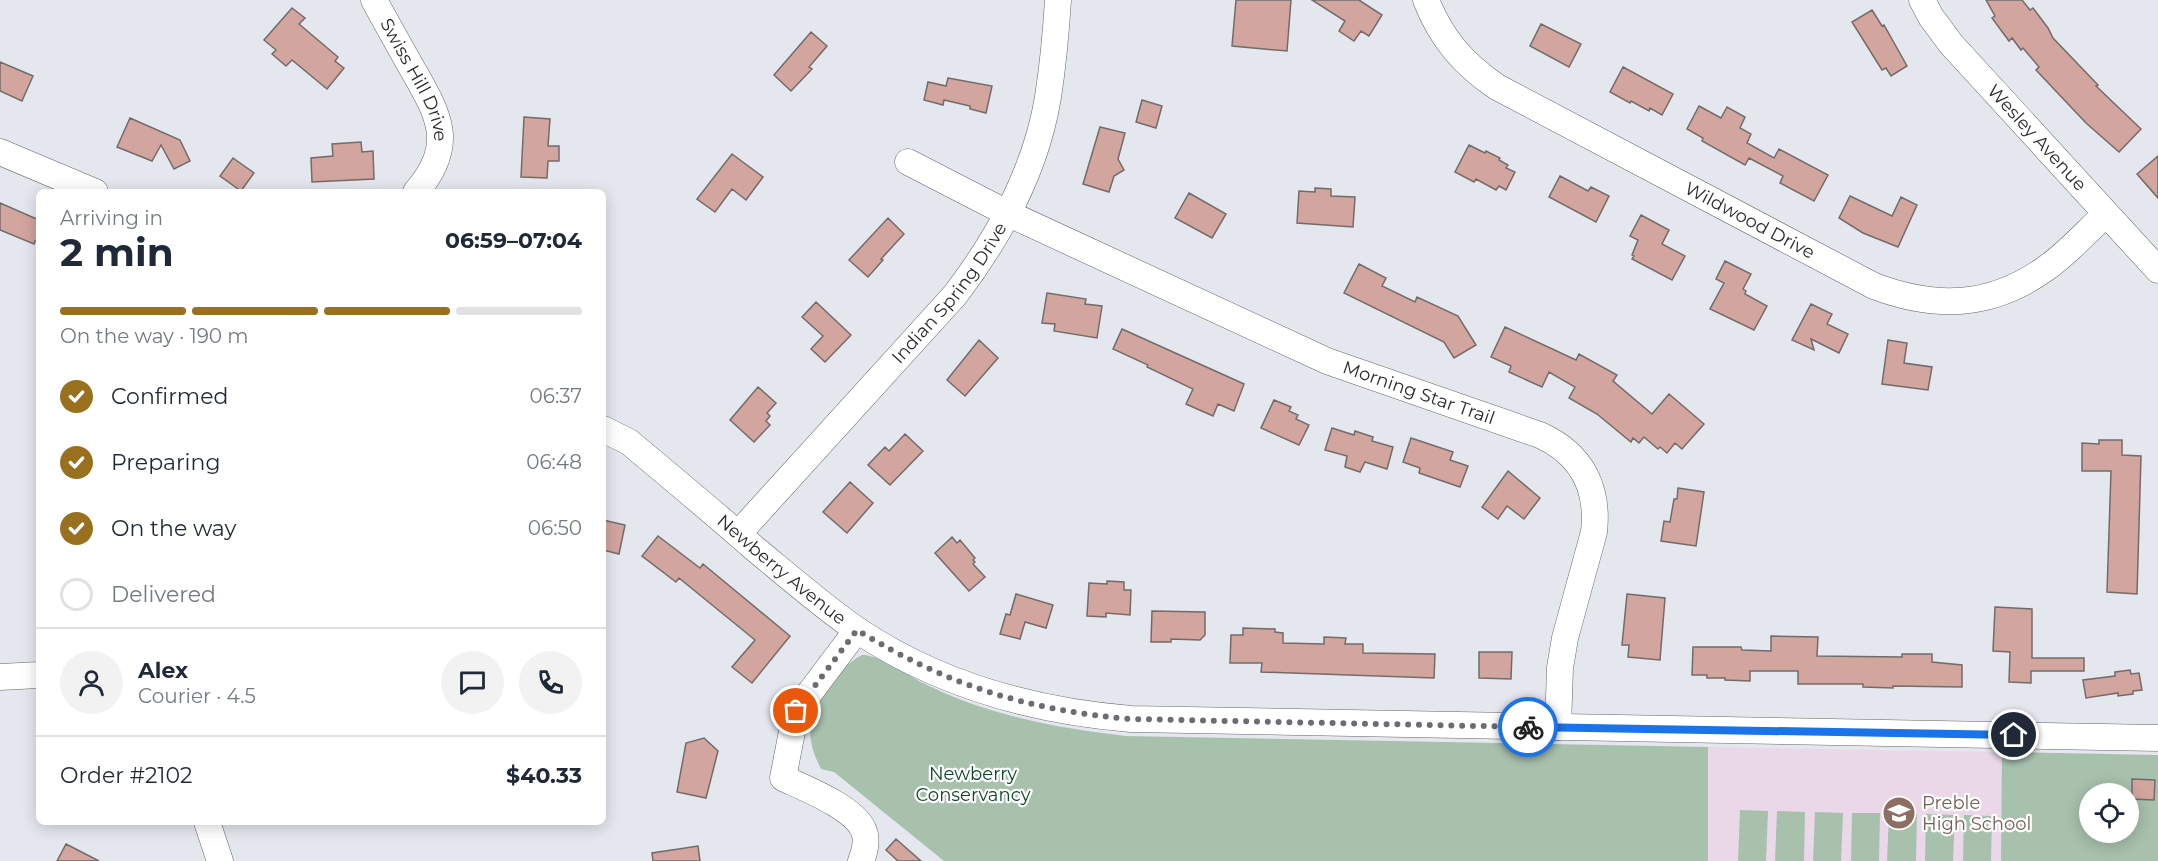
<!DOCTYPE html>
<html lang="en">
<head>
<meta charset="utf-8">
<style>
  body { margin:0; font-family:Montserrat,sans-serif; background:#f2f2f3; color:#1f2937; height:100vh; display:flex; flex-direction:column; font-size:22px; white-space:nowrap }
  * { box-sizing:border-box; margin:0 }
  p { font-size:20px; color:#747a83 }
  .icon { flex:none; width:33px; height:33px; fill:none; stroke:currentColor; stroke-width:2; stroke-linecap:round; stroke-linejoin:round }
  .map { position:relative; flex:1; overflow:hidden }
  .details { position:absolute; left:36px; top:189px; width:570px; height:636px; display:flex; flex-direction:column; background:#fff; border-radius:9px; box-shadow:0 3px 15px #0003 }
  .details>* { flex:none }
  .buttons { position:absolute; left:2079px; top:783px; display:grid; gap:12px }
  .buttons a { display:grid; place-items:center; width:60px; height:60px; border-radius:50%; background:#fff; box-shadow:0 3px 15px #0003; font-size:30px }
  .pin { position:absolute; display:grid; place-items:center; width:51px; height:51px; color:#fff; margin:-26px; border:3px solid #fff; border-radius:50%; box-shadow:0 2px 6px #0007 }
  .courier { position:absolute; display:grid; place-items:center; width:60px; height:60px; margin:-30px; border:4px solid #1a73e8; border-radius:50%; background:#fff; color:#222; box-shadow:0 2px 8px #0007 }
  .overview em { font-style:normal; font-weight:700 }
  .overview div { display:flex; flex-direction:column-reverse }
  .overview { display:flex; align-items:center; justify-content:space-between; height:102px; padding:0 24px }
  h1 { font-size:39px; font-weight:700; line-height:45px }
  .bar { display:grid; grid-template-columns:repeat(4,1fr); gap:9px 6px; align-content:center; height:72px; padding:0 24px }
  .bar i { height:8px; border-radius:4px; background:#e0e1e3 }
  .bar .current { background:#99711e }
  .bar p { grid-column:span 4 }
  .line { display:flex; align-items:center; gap:15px; padding:0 24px; border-top:2px solid #e0e1e3 }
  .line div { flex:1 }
  .round { display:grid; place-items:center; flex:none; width:63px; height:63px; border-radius:32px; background:#f2f2f3 }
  ol { padding:0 24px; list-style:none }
  li { display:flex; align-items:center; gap:18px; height:66px }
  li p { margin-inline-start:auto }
  li .icon { padding:6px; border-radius:50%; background:#99711e; color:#fff; stroke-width:4 }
  li:last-child { color:#747a83 }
  li i { width:33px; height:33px; border:3px solid #e0e1e3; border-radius:50% }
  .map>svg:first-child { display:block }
  .education { fill:#ead7e8; fill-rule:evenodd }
  .green { fill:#a7c1ad; fill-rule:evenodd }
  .building { fill:#d2a59f; stroke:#736b6a; stroke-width:1.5 }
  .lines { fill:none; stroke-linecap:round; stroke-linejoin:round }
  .minor-casing { stroke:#63656c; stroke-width:27 }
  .minor { stroke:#fff; stroke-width:26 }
  .done { stroke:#6b6d72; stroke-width:6; stroke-dasharray:0 10.8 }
  .route { stroke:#1a73e8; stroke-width:8 }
  .labels { text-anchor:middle; stroke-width:4.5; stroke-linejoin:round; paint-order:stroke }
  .street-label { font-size:18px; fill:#2a2b2e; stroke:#fff }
  .park-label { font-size:18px; fill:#0d4825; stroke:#fff }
  .education-label { font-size:18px; fill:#785e54; stroke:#fff; text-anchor:start }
</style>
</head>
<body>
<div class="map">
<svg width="2158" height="861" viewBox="0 0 2158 861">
  <rect width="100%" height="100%" fill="#e5e7ef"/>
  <path class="education" d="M1708,747l450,8v106h-450zM2090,794h38v38h-38z"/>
  <path class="green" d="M862,655c16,-1 45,20 61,28 63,32 133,45 203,53l582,11v114h-764l-110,-89 -13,-3c-18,-36 -13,-54 11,-85 9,-12 16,-22 30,-29z
    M2002,752l156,3v106h-157zM2090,794h38v38h-38z
    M1740,810l28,1 -2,50h-28z
    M1777,811l28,1 -1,49h-29z
    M1815,812l28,1 -2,48h-28z
    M1852,813h28l-1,48h-28z
    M1889,813l28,1 -1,47h-29z
    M1926,814l29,1 -2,46h-28z
    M1964,815l28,1 -1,45h-28z"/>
  <path class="building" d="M1236,0h55l-4,51 -55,-5z
    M1312,0h47l23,15 -13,21 -8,-5 -7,10 -15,-10 6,-10z
    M1986,0h36l8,10 3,-2 15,20 5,10 45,47 -2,1 45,43 -22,23 -33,-29 -50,-53 3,-3 -16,-19 -2,2 -9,-12 -3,3 -17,-23 3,-2z
    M292,8l13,10 -6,6 39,33 -3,4 9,7 -17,21 -35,-29 -6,6 -14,-12 4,-4 -12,-10z
    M1872,10l10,16 2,-1 23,41 -16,10 -5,-8 -4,2 -30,-48z
    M1541,24l40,20 -12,23 -39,-21z
    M811,32l16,14 -18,21 3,2 -21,22 -17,-16z
    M0,62l33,14 -11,25 -22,-10z
    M1623,67l50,27 -11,21 -12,-7 -1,3 -18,-10 -1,2 -20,-11z
    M948,78l44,8 -6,27 -16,-4v-3l-26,-6 -1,5 -19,-5 4,-18 18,4z
    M1142,100l20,6 -6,22 -20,-6z
    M1699,106l22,12 6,-11 18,10 -5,11 11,6 -4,9 27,15 5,-9 49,26 -14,26 -34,-18 3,-7 -34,-18 -4,7 -43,-24 1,-3 -16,-9z
    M524,117l26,2 -2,27h11v15h-11l-1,17 -26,-1z
    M130,118l50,22 10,21 -16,8 -13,-24 -9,16 -35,-14z
    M1100,127l25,6 -7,26 6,11 -10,6 -5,16 -26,-8z
    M361,142l1,10 11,-1 1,28 -62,3 -1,-24 22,-2 -1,-12z
    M1469,145l16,8 1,-2 14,7 -1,2 9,5 -2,3 9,4 -9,18 -7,-4 -3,4 -20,-11 -2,3 -19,-10z
    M732,154l31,23 -17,23 -14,-11 -17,23 -18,-13z
    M2158,156v42l-21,-24z
    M233,158l21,15 -13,18 -21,-15z
    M1560,176l28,15 3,-4 18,9 -13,26 -47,-25z
    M1315,188l16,1v7l24,1 -2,30 -56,-4 2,-32 16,1z
    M1189,193l37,21 -14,24 -37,-20z
    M1850,196l42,20 9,-19 16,8 -19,42 -35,-14 -24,-15z
    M0,203l39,17v23l-4,-2 -1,3 -34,-14z
    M1641,215l28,15 -7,14 23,12 -13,24 -40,-21 2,-3 -2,-1 6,-15 -8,-4z
    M888,218l16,16 -23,25 2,1 -15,17 -19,-17z
    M1725,261l26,13 -8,15 3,2 -1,3 22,12 -13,24 -44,-21 14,-26 -8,-4z
    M1359,264l27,14 -4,8 33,16 2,-5 41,19 18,29 -22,13 -10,-16 -100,-49z
    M1047,293l39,6 -1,5 17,2 -5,32 -43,-7 1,-7 -13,-1z
    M816,302l35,33 -26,27 -14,-13 12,-13 -21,-19z
    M1811,304l21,10 -5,10 21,10 -9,19 -28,-14 3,11 -22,-10z
    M1505,327l71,33 3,-6 38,21 -4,6 39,33 17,-20 35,30 -22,25 -7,-6 -8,10 -7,-6 -2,2 -14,-12 -5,6 -6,-5 -2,4 -34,-28 -28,-16 6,-11 -26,-15 -7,15 -33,-15 2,-6 -20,-9z
    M1122,329l122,55 -10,27 -16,-7 -5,12 -27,-12 7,-15 -46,-22 1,-2 -35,-16z
    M979,340l19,18 -33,38 -18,-16z
    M1888,340l19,3 -3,20 28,4 -4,23 -46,-6z
    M758,387l18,16 -9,10 3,3 -4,5 4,4 -16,17 -24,-22z
    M1274,400l17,7 -2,4 9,4 -2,4 13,6 -10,20 -38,-17z
    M1332,428l22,7 1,-4 18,6 -1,4 21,6 -6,22 -22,-7 -5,10 -15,-5 2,-11 -22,-6z
    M905,434l18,17 -33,34 -22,-20 17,-18 4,4z
    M1411,438l42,14 -3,8 18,6 -8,21 -41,-14 1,-5 -17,-6z
    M2099,440h23v15l19,1 -4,138 -30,-2 4,-121h-29v-28l17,1z
    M1508,471l32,27 -16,21 -17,-13 -9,13 -16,-12z
    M850,482l23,21 -26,30 -24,-21z
    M1678,488l26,4 -8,54 -35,-5 3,-20 6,1 4,-23h3z
    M603,520l22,5 -6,29 -16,-4z
    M658,536l42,32 3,-4 87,72 -38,47 -20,-16 23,-27 -76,-62 -3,4 -34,-26z
    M952,537l5,6 3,-3 15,18 -2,2 2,2 -2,2 12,13 -16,14 -34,-38z
    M1107,581l17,1v8h7l-1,25 -24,-2v4l-19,-1 2,-33 18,1z
    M1016,594l37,11 -7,23 -21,-6 -5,17 -20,-5 6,-20 4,1z
    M1627,594l38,4 -5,62 -32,-3 1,-12h-7z
    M1995,607l37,2v49h52v13h-53v12l-22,-1 1,-30 -17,-1z
    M1152,611l53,1v23l-5,5 -29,-1v3h-20z
    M1243,628l32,1v3l8,1v10l41,1v-7l22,1 -1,6h18v9l72,1 -1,24 -173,-6 1,-9h-32l1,-28h12z
    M1771,636l47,1 -1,19 85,1v-3h30v8l30,3v22l-69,-1v2l-30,-1v-3h-65v-13h-48v10l-25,-1v-2h-18v-3h-15l1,-28h48l1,3 29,1z
    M1479,652h33l-1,27 -32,-1z
    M2130,670l1,4 8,-1 3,17 -9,1v3l-15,2v-3l-32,5 -3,-18 32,-4v-4z
    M704,738l14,13 -12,47 -29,-6 9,-49z
    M2132,779l23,1 -1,20 -22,-1z
    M896,839l25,22h-23l-12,-11z
    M66,844l33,17h-42z
    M698,846l2,15h-47l-1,-8z"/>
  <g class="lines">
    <g class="minor-casing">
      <g id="minor">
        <path id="s1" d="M374,0c13,24 26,47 39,70 27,47 43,75 3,122"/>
        <path id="s2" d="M1426,0c15,38 37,64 71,87l377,199c61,23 116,22 171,-17 22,-15 41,-37 61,-55"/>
        <path id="s3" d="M1922,0l9,17 20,27 207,226"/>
        <path d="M0,152l95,40"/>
        <path id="s4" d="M908,162l101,52 318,147 213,74c42,19 59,53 54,97l-29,106 -5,30 -2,59"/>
        <path id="s5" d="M603,429l26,13c42,35 84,70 125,106 34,28 67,57 103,82 82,55 177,81 274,89l1027,19"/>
        <path id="s6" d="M738,534l217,-239c45,-59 81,-124 93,-198 5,-32 8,-65 10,-97"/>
        <path d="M857,630l-61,81 -13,67c21,10 70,29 80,51 5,10 2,22 -2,32"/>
        <path d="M0,677l39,-2"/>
        <path d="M207,822l13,39"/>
      </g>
    </g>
    <use href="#minor" class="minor"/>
  </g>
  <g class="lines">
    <path class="done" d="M796,711l61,-81c90,55 169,80 274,89l397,8"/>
    <path class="route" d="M1528,727l486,8"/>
  </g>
  <defs>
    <g id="school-disc" transform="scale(1.725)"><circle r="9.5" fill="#8d6e63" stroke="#fff"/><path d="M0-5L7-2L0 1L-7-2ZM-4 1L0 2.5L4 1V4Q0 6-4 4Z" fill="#fff"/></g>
  </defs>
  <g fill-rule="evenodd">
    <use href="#school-disc" x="1899" y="813"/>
  </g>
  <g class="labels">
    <g class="street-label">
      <text dy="6" stroke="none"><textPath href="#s1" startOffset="90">Swiss Hill Drive</textPath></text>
      <text dy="6" stroke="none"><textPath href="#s3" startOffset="180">Wesley Avenue</textPath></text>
      <text dy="6" stroke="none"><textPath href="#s2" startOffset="400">Wildwood Drive</textPath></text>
      <text dy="6" stroke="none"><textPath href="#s6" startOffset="321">Indian Spring Drive</textPath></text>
      <text dy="6" stroke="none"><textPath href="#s4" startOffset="561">Morning Star Trail</textPath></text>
      <text dy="6" stroke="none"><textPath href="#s5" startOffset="228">Newberry Avenue</textPath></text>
    </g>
    <g class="park-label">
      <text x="973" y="780">Newberry<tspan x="973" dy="21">Conservancy</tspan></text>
    </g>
    <g class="education-label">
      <text x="1922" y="809">Preble<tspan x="1922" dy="21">High School</tspan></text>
    </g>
  </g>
</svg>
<div class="buttons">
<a><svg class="icon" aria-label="locate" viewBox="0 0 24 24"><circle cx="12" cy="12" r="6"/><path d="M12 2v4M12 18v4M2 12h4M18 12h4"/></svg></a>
</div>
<div class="pin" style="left:796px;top:711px;background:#ea580c"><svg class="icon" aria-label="bag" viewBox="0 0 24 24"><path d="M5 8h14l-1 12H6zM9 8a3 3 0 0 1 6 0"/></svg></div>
<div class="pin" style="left:2014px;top:735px;background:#1f2937"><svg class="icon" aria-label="home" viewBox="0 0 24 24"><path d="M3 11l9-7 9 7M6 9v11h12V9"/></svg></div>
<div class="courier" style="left:1528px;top:727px"><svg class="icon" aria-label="bike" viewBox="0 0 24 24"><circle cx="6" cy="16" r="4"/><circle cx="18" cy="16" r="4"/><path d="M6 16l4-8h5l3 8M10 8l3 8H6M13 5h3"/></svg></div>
<section class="details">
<div class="overview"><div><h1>2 min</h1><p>Arriving in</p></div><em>06:59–07:04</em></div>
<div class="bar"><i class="current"></i><i class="current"></i><i class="current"></i><i></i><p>On the way · 190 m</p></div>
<ol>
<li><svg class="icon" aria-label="check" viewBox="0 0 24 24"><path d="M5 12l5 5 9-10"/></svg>Confirmed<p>06:37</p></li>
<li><svg class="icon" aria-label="check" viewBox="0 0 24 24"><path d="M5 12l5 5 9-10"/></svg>Preparing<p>06:48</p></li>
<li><svg class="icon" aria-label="check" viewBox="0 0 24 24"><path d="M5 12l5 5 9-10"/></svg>On the way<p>06:50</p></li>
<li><i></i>Delivered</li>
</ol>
<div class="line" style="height:108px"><a class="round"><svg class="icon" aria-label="person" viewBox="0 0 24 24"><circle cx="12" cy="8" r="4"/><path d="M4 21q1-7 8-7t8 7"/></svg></a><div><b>Alex</b><p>Courier · 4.5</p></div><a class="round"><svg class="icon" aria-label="chat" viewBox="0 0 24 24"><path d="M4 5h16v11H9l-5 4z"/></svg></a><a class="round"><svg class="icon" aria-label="phone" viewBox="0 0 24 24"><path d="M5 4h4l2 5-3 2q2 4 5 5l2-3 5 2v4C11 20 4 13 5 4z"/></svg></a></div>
<div class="line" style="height:78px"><div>Order #2102</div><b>$40.33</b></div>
</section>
</div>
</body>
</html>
